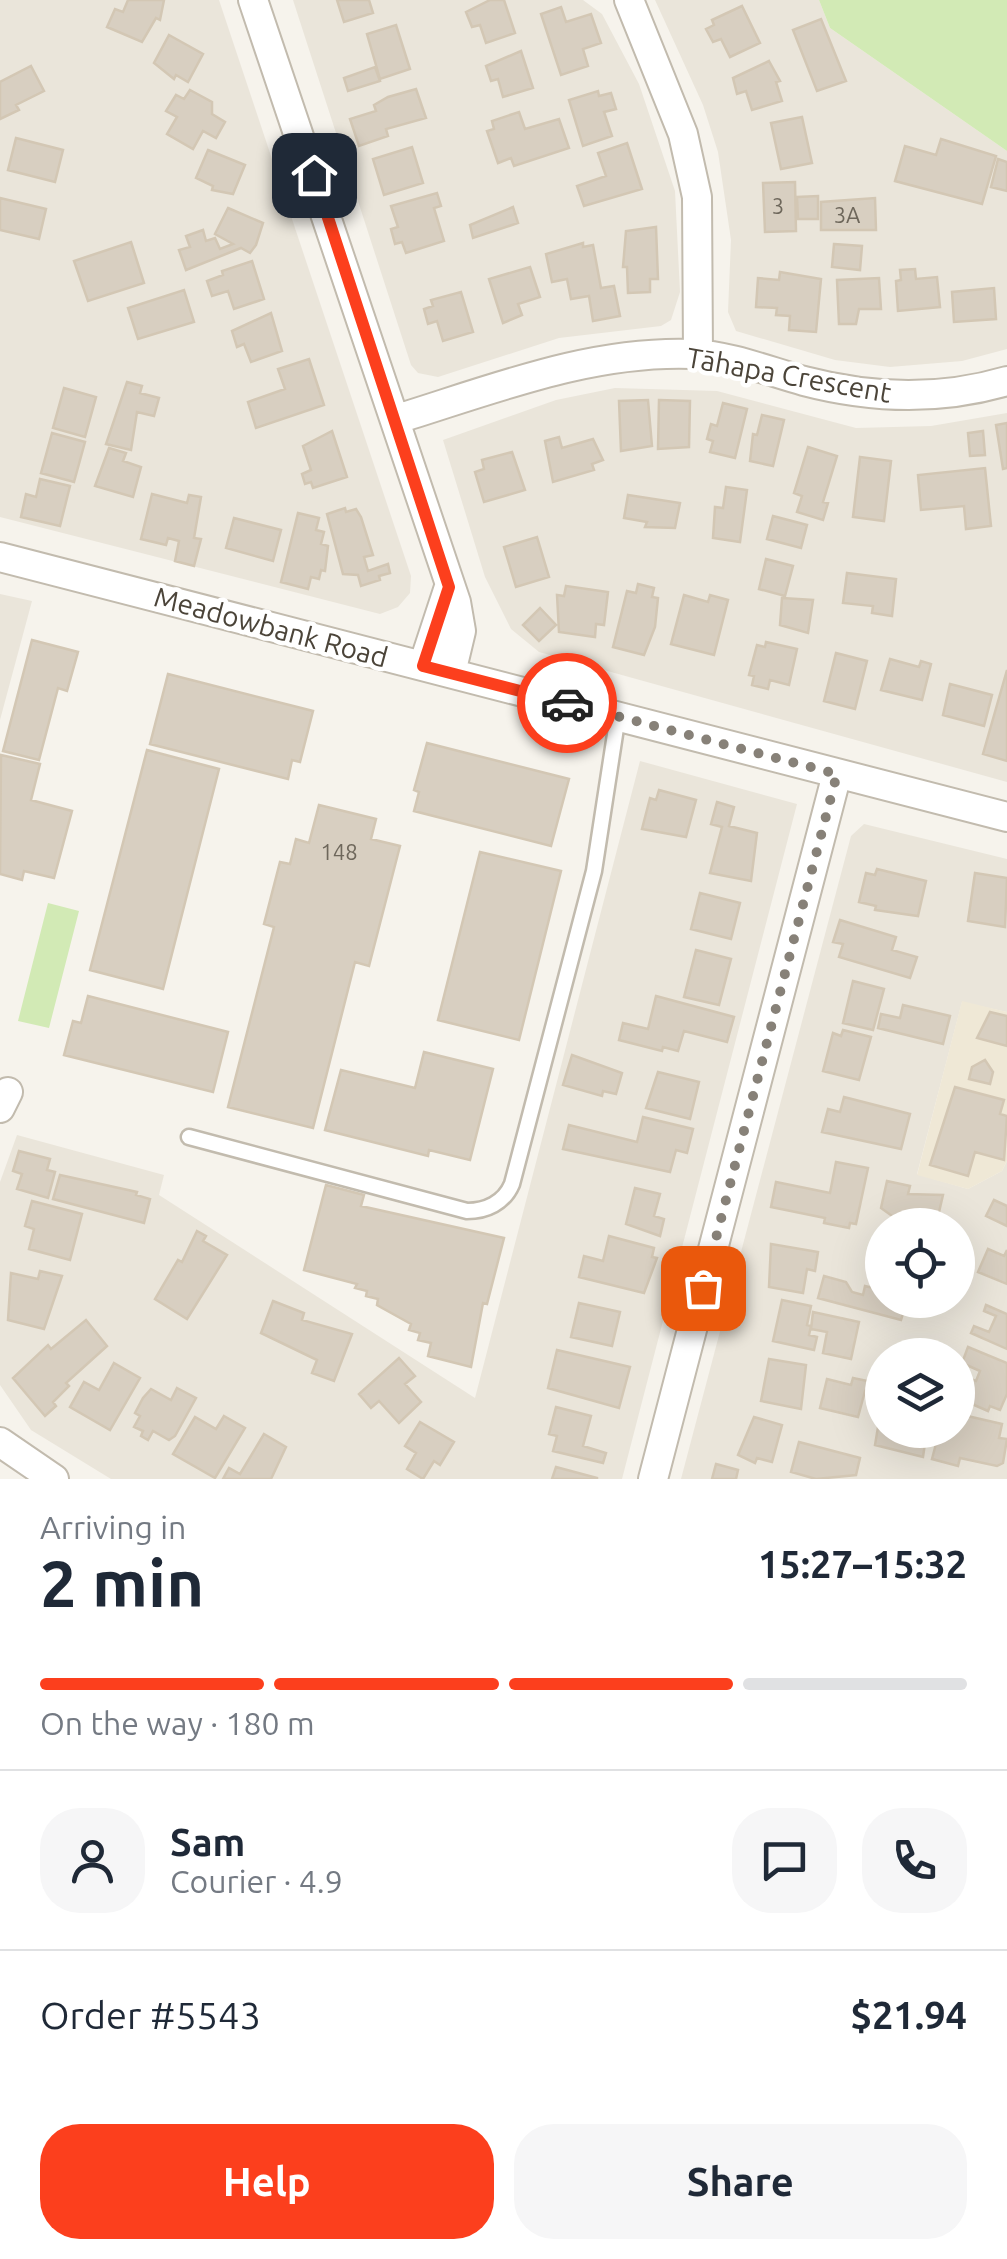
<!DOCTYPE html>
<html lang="en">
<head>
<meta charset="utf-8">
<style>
  body { margin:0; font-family:Ubuntu,sans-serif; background:#f6f6f7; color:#1f2937; height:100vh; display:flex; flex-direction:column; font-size:38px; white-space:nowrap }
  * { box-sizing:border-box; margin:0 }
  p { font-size:32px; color:#747a83 }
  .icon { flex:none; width:55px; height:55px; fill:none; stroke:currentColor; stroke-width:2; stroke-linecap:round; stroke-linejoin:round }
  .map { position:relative; height:1479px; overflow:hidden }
  .panel { display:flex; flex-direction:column; background:#fff; flex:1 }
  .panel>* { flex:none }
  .fabs { position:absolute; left:865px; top:1208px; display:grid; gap:20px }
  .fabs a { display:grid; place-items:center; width:110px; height:110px; border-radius:50%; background:#fff; box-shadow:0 10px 40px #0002; font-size:50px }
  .pin { position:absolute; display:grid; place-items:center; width:85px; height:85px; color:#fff; margin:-42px; border-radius:20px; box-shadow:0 5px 15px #0006 }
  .courier { position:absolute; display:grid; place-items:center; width:100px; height:100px; margin:-50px; border:8px solid #fc3f1d; border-radius:50%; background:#fff; color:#222; box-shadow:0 2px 12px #0007 }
  .overview em { font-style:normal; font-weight:700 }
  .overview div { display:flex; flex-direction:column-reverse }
  .overview { display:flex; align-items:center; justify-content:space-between; height:170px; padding:0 40px }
  h1 { font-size:65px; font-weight:700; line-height:75px }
  .bar { display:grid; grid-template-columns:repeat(4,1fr); gap:15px 10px; align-content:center; height:120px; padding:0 40px }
  .bar i { height:12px; border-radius:8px; background:#e0e1e3 }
  .bar .current { background:#fc3f1d }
  .bar p { grid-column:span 4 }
  .line { display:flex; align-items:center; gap:25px; padding:0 40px; border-top:2px solid #e0e1e3 }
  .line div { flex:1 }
  .round { display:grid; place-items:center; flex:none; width:105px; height:105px; border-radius:40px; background:#f6f6f7 }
  .button { display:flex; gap:20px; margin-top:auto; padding:20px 40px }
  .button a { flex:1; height:115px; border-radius:40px; background:#fc3f1d; color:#fff; font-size:40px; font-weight:700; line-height:115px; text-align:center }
  .button a+a { background:#f6f6f7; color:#1f2937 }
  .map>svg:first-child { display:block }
  .residential { fill:#eae5da; fill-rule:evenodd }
  .education { fill:#efe8d6 }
  .green { fill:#d2eab5 }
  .building { fill:#d8cfc1; stroke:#d3c7b4; stroke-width:2.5 }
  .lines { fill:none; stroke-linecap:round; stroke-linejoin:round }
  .service-casing { stroke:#c2bbae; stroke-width:19 }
  .minor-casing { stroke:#c2bbae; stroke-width:32 }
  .service { stroke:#fff; stroke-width:14 }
  .minor { stroke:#fff; stroke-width:28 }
  .done { stroke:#878178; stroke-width:10; stroke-dasharray:0 18 }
  .route { stroke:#fc3f1d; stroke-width:12 }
  .labels { text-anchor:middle; stroke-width:9; stroke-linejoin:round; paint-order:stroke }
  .number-label { font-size:22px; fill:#6e675b }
  .street-label { font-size:28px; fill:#4b4439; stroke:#fff }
</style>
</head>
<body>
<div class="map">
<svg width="1007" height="1479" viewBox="0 0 1007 1479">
  <rect width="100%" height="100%" fill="#f6f3ec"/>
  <path class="residential" d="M0,0h219l192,576 -1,17 -12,14 -18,7 -380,-97z
    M293,0h290l19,14 37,70 36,107 5,101 -9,28 -10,6 -102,12 -121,39 -20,-4 -7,-8z
    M655,0h164l11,28 177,123v198l-45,12 -72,6 -55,-7 -99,-29 -8,-19 3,-72 -13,-88 -15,-47z
    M615,388l102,3 139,37 75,-2 76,-13v369l-468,-130 -28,-23 -26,-52 -42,-137 113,-40z
    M0,594l32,7 -32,119z
    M640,761l157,43 -175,675h-511l-80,-49 -31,-45v-203l17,-47 147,40 -5,20 316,203z
    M864,824l143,35v153l-45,-10 -45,172 51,15 34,-18 5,-10v318h-326l170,-643zM882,1225h76v75h-76zM882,1355h76v75h-76z"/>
  <path class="education" d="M962,1001l45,11v149l-5,10 -34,18 -51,-14z"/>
  <path class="green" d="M819,0h188v151l-177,-123z
    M48,903l31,8 -30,117 -31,-7z"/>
  <path class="building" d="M128,0h36l-4,20 -4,-2 -14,24 -35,-15 8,-18 8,3z
    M337,0h32l4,13 -29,9z
    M490,0h14l11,33 -29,10 -6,-18 -8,2 -6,-15z
    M742,6l18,37 -30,14 -9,-18 -8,3 -7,-13 8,-4 -2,-5z
    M561,7l5,15 25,-8 10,29 -18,6 5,17 -27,9 -20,-61z
    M821,19l25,62 -29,10 -24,-61z
    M396,25l14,44 -30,10 -13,-45z
    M169,35l34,19 -15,28 -12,-7 -2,4 -20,-16z
    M521,51l12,37 -30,9 -5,-18 -7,2 -5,-15z
    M769,61l11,20 -4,1 6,19 -30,9 -6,-19 -9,3 -4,-16z
    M31,66l13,25 -28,14 3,5 -19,9v-37z
    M375,67l5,14 -32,10 -4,-13z
    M416,89l10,29 -40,11 2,7 -29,10 -9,-27 26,-8 -2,-6 14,-8z
    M190,90l22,12v12l13,8 -9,16 -13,-7 -10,18 -26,-15 10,-17 -11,-6 10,-16 8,4z
    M598,91l1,5 12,-3 5,16 -12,3 8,24 -29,10 -14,-46z
    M519,112l6,17 34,-10 10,29 -55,18 -3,-8 -13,5 -11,-32 7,-2 -2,-8z
    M802,117l10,46 -31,6 -10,-46z
    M16,138l47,12 -8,32 -47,-12z
    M941,139l55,17 -14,48 -87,-23 10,-35 31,9z
    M627,143l15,46 -58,17 -7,-20 29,-10 -8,-23z
    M412,147l11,36 -39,12 -11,-36z
    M208,150l37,15 -12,29 -21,-4 1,-4 -17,-8z
    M998,159l9,3v29l-16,-4z
    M795,182l1,49 -31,1 -2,-49z
    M437,193l4,13 -7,2 10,33 -38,12 -4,-11 -7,2 -4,-15 7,-2 -7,-21z
    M818,196v23h-20l-1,-22z
    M0,198l46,11 -7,30 -39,-9z
    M875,198l1,32h-55v-28z
    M513,207l5,16 -45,15 -3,-13z
    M228,208l35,15 -7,22 -6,8 -9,-5 -55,22 -7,-20 11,-3 -4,-11 17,-6 3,11 9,-3 5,11 13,-5 -18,-10z
    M656,227l2,52h-8v13l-22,1 -1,-26h-4l3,-36z
    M131,242l13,41 -56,18 -14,-40z
    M583,243v4l10,-2 8,43 13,-2 6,30 -27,5 -4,-25 -18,3 -4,-20 -15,3 -6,-28z
    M834,244l28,2 -2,24 -28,-3z
    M252,261l12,38 -30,10 -6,-18 -16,5 -5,-15 16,-6 -1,-4z
    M530,267l10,30 -22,7 4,11 -19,8 -14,-44z
    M915,269l1,10 21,-2 3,30 -42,4 -2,-30 5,-1 -1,-10z
    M780,272l41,7 -5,53 -27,-2 1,-14 -14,-1 1,-7 -21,-1 2,-29 21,2z
    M879,278l2,31h-22l-3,15h-17l-2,-44z
    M994,288l2,31 -42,3 -2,-30z
    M184,290l10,32 -56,17 -10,-31z
    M461,292l12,40 -30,9 -6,-20 -9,3 -4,-15 9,-3 -2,-6z
    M271,313l11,38 -31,11 -7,-18 -7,3 -5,-16z
    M309,359l15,46 -68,23 -8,-26 37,-13 -7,-20z
    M127,382l15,4 -2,7 19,5 -5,18 -17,-4 -6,38 -25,-6z
    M64,388l32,9 -11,40 -32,-9z
    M648,400l4,46 -31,5 -2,-50z
    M659,400l31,1 -1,46 -31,2z
    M723,403l24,6 -12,49 -25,-6 3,-11 -6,-2 4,-15 6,2z
    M762,415l22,5 -11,46 -23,-5 3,-27 4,1z
    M1007,423v45l-4,1 -7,-44z
    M332,431l15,46 -34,11 -2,-6 -6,2 -3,-10 9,-4 -8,-24z
    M983,431l2,24 -15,1 -2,-23z
    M52,433l33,9 -11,40 -33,-9z
    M559,437l3,11 31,-9 10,21 -11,4 2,6 -41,12 -8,-41z
    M808,447l29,9 -14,46 5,1 -5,17 -26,-8 5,-16 -8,-3z
    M109,448l17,5 -3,8 18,6 -8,30 -38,-11z
    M512,452l13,38 -41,12 -9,-30 9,-3 -2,-9z
    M860,457l31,4 -7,60 -31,-4z
    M985,468l6,58 -25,3 -2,-23 -43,4 -3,-35z
    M40,479l30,7 -10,40 -39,-9 5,-23 10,3z
    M726,487l21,3 -7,52 -27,-4 2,-31 8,1z
    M152,494l35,9 2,-8 12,2 -7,41 7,1 -7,27 -19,-5 4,-20 -11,-3 -2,7 -25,-6z
    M628,495l52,8 -5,25 -30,-1 2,-5 -23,-4z
    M345,508l1,4 10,-3 5,8 12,38 -9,2 4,14 20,-7 2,9 -11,3 1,4 -19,6 -3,-11 -15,-1 -16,-60z
    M298,513l21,5 -3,12 8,2 -3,12 7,2 -3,25 -4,-1 -2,9 -8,-2 -3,12 -27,-7z
    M773,516l34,9 -6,23 -34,-9z
    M234,518l47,12 -8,31 -47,-13z
    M537,537l12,40 -33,10 -12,-40z
    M766,559l27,7 -8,30 -26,-7z
    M847,573l49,6 -4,37 -20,-3 1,-7 -30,-3z
    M638,584l16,4 -2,9 6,1 -3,29 -11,28 -31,-8 14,-56 9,2z
    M566,586l42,6 -4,33 -8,-1 -1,13 -36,-5 -2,-37 7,1z
    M684,595l24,7 2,-7 18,5 -14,55 -43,-11z
    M782,598l31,2 -5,33 -28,-8z
    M540,608l16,17 -17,16 -16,-16z
    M32,640l46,12 -11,39 -9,-3 -19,72 -36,-9z
    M766,642l31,7 -8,36 -19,-5 -2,9 -16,-4 2,-9 -5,-1 8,-30 8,2z
    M836,653l31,8 -12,48 -31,-8z
    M890,659l29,8 2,-6 10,3 -9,36 -41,-10z
    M1007,670v91l-24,-7z
    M168,674l145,37 -13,51 -8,-2 -4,19 -138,-35z
    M950,684l42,11 -8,31 -41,-11z
    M427,743l142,36 -18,67 -137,-35 5,-19 -5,-2z
    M147,750l72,19 -56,220 -73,-19z
    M1,755l39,9 -9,36 41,11 -18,67 -30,-7 -2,9 -22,-6z
    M659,790l37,10 -10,37 -44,-8 8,-31 6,2z
    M717,802l17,5 -5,19 28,7 -6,48 -41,-8 12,-46 -11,-3z
    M319,805l57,14 -5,20 29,7 -31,120 -14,-4 -42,166 -85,-21 46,-180 -10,-3 16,-62 10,2 6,-25 13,4z
    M480,852l81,19 -42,169 -81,-20z
    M877,869l49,12 -8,35 -43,-6 1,-4 -17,-4 7,-29 9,2z
    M975,873l32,5 -2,49 -37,-6z
    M700,893l40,10 -9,36 -40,-10z
    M840,920l56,17 -4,13 25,7 -7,21 -71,-21 4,-13 -10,-2z
    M696,950l35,9 -12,46 -35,-8z
    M853,981l31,8 -11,41 -30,-7z
    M88,996l140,36 -15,60 -149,-37 9,-34 8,2z
    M656,996l78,21 -7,25 -43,-11 -6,20 -15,-4 -1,4 -43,-11 4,-17 25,6z
    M903,1005l47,11 -7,28 -65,-16 3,-14 19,4z
    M990,1012l17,4v30l-30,-8z
    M843,1030l28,7 -12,43 -36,-9 10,-38 8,3z
    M424,1052l69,17 -23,91 -41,-10 -1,6 -103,-26 16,-60 74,18z
    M572,1055l50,18 -6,21 -13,-3 -1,5 -39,-11z
    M985,1060l8,12 -3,12 -21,-5 3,-12z
    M658,1072l41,10 -9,37 -44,-11z
    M955,1087l49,13 -4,14 7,2 -3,44 -29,-8 -7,24 -38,-11z
    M844,1097l66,17 -9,35 -79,-17 6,-23 12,3z
    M643,1117l50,12 -6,24 -11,-3 -6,22 -107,-23 6,-24 68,17z
    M19,1151l31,8 -3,11 8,2 -7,26 -31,-9 5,-15 -9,-3z
    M836,1162l32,6 -12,56 -6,-1 -1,5 -25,-5 1,-5 -54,-11 5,-25 54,11z
    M60,1175l77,17 -1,3 14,4 -6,24 -91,-24z
    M887,1181l23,5 -2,8 35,1 -7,30h-42l1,-7 -14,-10z
    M326,1185l38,10 -3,11 143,32 -17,66 -4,-1 -12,64 -43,-11 3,-13 -13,-3 2,-7 -11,-3 2,-6 -34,-19 1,-6 -12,-3 1,-5 -12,-3 2,-4 -53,-14z
    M635,1188l25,6 -6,22 10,3 -4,17 -34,-12z
    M994,1200l13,6v20l-21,-10z
    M32,1201l50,13 -12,46 -41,-11 5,-20 -9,-3z
    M197,1231l9,5 -3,5 24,14 -40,64 -32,-20 23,-39 4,2z
    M609,1236l45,12 -2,9 5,1 -13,35 -65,-16 5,-21 19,5z
    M771,1244l47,8 -3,19 -8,-2 -4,24 -34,-6z
    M988,1249l16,7 3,-6v34l-29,-12z
    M40,1271l22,5 -18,53 -36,-9 3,-47 27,6z
    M824,1276l22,6 6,10 11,3 2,-9 17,4v10h25l-6,20 -83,-22z
    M782,1300l29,6 -4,19 4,1 -2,9 8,2 -3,13 -41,-9z
    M273,1301l31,12 -2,7 50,14 -18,47 -22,-8 5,-13 -56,-27z
    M579,1303l41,9 -8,34 -41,-9z
    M986,1305l21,9v35l-36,-16 3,-7 15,6 7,-16 -12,-5z
    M813,1312l46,10 -8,37 -28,-6 4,-21 -16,-3z
    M86,1320l21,26 -41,37 3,3 -16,16 3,4 -11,10 -32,-38 35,-33 3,4z
    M968,1347l39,16v31l-7,16 -10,-4 -2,5 -23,-10 2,-5 -9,-7 1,-14 17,6 4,-10 -18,-8z
    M557,1350l73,17 -11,41 -71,-20z
    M399,1358l16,18 -10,8 16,18 -22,21 -20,-22 -8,7 -12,-14z
    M769,1359l37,6 -5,44 -40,-8z
    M114,1363l26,15 -30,52 -40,-23 14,-25 15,8z
    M853,1378l19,4 -2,10 -5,-1 -7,26 -38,-9 7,-29 24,6z
    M177,1388l19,10 -21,38 -6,4 -16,-9 -5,9 -7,-4 2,-5 -9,-4 6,-11 -5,-3 8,-15 8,-9 20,11z
    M556,1407l35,9 -8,30 23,7 -3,10 -50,-12 4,-15 -8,-2z
    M963,1415l39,9 -3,14 8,1 -4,24 -6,3 -37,-8 -2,8 -26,-7 5,-19 4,1 3,-11h14v-12z
    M224,1416l21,12 -30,50 -42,-24 22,-37 21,12z
    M754,1417l28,8 -10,37 -15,-4 -2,5 -17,-8z
    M420,1422l34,20 -14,23 -6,-4 -11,18 -16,-10 9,-16 -11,-7z
    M878,1427l49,3 -4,27 -48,-12z
    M264,1434l22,13 -15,32h-48l6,-11 11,6z
    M799,1442l61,16 -4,17 -40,4 -25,-7z
    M716,1464l22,6 -2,9h-24z
    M556,1467l41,11v1h-45z"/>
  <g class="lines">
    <g class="service-casing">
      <path id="service" d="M189,1137l278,74c19,0 37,-8 45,-27l82,-313 24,-156"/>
    </g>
    <g class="minor-casing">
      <path id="minor" d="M253,0l203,602 5,29 -10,42
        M629,0l54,134 14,63 1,157
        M397,419c97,-30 194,-69 296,-65 38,2 75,17 111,27 69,18 135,20 203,0
        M0,557l1007,260
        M423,666l26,-79
        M0,1108l8,-16
        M0,1442l54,37
        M653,1479l184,-705"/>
    </g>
    <use href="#service" class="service"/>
    <use href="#minor" class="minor"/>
  </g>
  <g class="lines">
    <path class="done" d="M567,703l270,71 -134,514"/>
    <path class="route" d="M314,175l135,412 -26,79 144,37"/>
  </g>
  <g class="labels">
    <g class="number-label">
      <text x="778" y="214">3</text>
      <text x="847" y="223">3A</text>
      <text x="339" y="860">148</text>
    </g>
    <g class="street-label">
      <text transform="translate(789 375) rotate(10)" y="10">Tāhapa Crescent</text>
      <text transform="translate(271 627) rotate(15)" y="10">Meadowbank Road</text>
    </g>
  </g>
</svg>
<div class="fabs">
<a><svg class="icon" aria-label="locate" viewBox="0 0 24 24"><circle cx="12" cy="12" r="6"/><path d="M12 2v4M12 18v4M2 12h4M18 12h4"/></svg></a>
<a><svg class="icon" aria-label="layers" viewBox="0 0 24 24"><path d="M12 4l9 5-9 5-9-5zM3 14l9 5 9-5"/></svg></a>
</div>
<div class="pin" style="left:703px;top:1288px;background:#ea580c"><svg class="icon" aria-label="bag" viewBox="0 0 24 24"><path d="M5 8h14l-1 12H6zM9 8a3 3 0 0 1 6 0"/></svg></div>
<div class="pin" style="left:314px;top:175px;background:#1f2937"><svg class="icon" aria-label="home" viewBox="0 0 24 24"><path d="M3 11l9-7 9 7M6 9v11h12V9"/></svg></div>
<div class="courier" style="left:567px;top:703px"><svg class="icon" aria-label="car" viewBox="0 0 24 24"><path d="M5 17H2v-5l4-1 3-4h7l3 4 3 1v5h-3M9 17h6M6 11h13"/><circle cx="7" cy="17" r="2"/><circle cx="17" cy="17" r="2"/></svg></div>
</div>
<section class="panel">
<div class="overview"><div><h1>2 min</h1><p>Arriving in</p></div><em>15:27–15:32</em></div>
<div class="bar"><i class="current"></i><i class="current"></i><i class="current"></i><i></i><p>On the way · 180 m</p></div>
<div class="line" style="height:180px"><a class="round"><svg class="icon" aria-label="person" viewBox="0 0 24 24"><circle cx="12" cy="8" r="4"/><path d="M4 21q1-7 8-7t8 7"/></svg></a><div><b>Sam</b><p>Courier · 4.9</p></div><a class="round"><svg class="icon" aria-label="chat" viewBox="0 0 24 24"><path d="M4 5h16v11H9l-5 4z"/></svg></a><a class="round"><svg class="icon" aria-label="phone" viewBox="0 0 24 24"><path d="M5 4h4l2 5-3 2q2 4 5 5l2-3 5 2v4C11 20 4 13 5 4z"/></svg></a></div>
<div class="line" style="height:130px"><div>Order #5543</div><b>$21.94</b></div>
<div class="button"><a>Help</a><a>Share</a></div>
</section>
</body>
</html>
